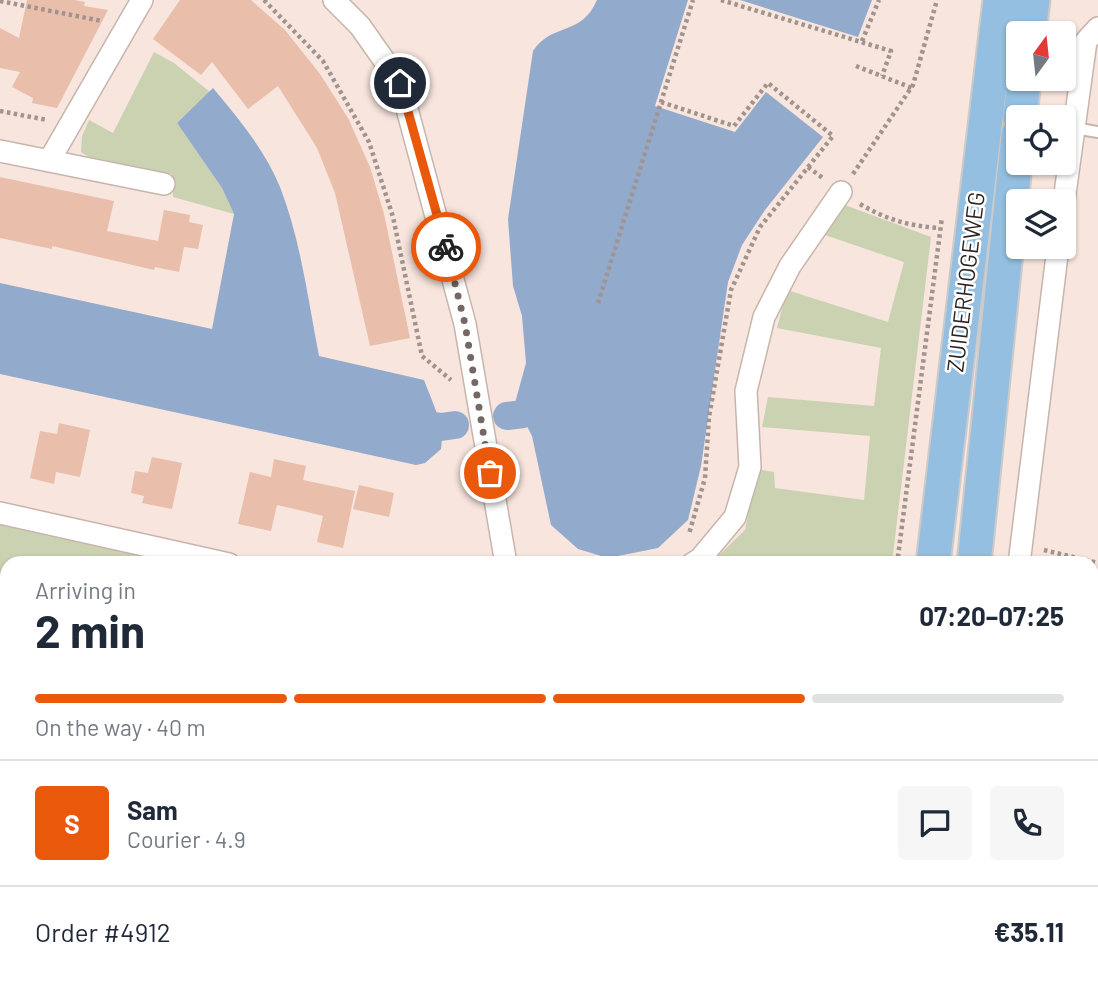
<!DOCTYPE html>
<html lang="en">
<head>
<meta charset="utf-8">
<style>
  body { margin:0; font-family:Barlow,sans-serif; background:#f6f6f7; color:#1f2937; height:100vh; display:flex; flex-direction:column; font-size:26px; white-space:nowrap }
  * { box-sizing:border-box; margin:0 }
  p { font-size:23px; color:#747a83 }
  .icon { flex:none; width:38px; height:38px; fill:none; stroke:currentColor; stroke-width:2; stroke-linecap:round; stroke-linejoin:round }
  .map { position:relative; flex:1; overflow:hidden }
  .side { position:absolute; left:0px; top:556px; width:1099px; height:436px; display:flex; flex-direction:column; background:#fff; border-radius:21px 21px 0 0; box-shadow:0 2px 5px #0004 }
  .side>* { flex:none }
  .needle { width:46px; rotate:15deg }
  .tools { position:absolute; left:1006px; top:21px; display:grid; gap:14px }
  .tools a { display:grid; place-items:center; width:70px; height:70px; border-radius:7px; background:#fff; box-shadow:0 2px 5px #0004; font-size:35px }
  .pin { position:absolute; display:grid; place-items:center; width:60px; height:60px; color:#fff; margin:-30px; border:4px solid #fff; border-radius:50%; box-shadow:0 2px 7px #0007 }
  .courier { position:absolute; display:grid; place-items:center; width:70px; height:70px; margin:-35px; border:5px solid #ea580c; border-radius:50%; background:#fff; color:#222; box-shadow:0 2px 9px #0007 }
  .summary em { font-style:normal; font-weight:700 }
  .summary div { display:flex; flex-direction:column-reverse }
  .summary { display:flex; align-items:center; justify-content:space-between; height:119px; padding:0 35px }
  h1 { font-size:46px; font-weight:700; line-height:52px }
  .bar { display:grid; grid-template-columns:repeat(4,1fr); gap:10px 7px; align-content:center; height:84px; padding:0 35px }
  .bar i { height:9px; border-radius:5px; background:#e0e1e3 }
  .bar .on { background:#ea580c }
  .bar p { grid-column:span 4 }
  .line { display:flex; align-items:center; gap:18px; padding:0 35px; border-top:2px solid #e0e1e3 }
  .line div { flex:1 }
  .round { display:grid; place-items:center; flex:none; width:74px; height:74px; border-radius:7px; background:#f6f6f7 }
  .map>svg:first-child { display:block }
  .green { fill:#cbd2b2 }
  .water { fill:#92aacc }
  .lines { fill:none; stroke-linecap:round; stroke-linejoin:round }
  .canal { stroke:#92aacc; stroke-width:28 }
  .building { fill:#e9beab }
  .service-casing { stroke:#c7b5ad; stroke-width:14 }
  .minor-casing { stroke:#c7b5ad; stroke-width:24 }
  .primary-casing { stroke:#cccbca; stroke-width:37 }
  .path { stroke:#a1938d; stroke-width:4.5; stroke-dasharray:3.5 3.5; stroke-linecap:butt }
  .service { stroke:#fff; stroke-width:10 }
  .minor { stroke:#fff; stroke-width:21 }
  .primary { stroke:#95bfe0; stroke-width:33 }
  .done { stroke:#736863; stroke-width:7; stroke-dasharray:0 12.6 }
  .route { stroke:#ea580c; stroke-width:9 }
  .labels { text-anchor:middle; stroke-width:5; stroke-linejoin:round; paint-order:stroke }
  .street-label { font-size:23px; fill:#2c2522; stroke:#fff }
</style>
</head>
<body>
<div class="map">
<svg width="1098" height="992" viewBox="0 0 1098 992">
  <rect width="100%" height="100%" fill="#f8e5dd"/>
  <path class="green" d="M154,52l20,11 36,29 -33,31 45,65 12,26 -61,-17 -1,-23 -83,-17 -8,-5 1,-16 7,-16 24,13z
    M842,204l89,33 -39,326 -175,1 -2,-5 30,-29 12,-61 17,3 1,16 89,12 6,-64 -108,-9 6,-30 106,9 7,-58 -104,-20 10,-38 101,32 16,-60 -85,-29z
    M0,523l186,40 -179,1v421h827l-2,7h-832z"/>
  <path class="water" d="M597,0h91l-33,106 80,26 31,-40 57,45 -58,73 -23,35 -14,37 -27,184 -13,54 -30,28 -50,10 -30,-9 -27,-24 -19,-89 -17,-33 11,-40 -4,-47 -9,-30 -5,-67 25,-168c19,-29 48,-14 64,-51z
    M740,0h132l-14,37z
    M213,88c25,30 52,62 67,99 21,54 28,113 39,169l105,24c8,22 21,45 17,69l-16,14 -9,2 -416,-91v-91l212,46 22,-115 -12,-26 -45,-65z
    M555,985h221l-5,7h-220z"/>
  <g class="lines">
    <path class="canal" d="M507,416l16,-2
      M404,421l37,6 14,-2"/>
  </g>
  <path class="building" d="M27,0h47l11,2 -1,4 24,4 -51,98 -25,-5 1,-5 -21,-11 8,-15 -20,-4v-40l19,10z
    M180,0h71l34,30 35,44 28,44 22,49 14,47 26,124 -40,8 -35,-153 -18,-45 -39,-62 -30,23 -36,-47 -11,13 -48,-36z
    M0,177l114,24 -7,30 51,10 6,-31 26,5 -1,7 14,3 -5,24 -14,-2 -5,25 -24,-5 -1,3 -102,-24v3l-52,-11z
    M59,423l31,7 -10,47 -24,-5 -2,12 -24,-6 10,-47 17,3z
    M152,457l30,6 -10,46 -30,-6 2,-7 -13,-3 4,-22 13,2z
    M274,459l32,7 -3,14 52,11 -12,57 -26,-6 6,-26 -24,-6 -22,-5 -6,26 -33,-7 12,-52 21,5z
    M359,485l35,8 -5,24 -36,-8z"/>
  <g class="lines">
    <g class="service-casing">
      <path id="service" d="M1074,128l24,4"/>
    </g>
    <g class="minor-casing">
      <path id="minor" d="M334,0l26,26 40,57 65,241 41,240
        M0,151l164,33
        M49,161l93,-161
        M1064,201l22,-160 12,-13
        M0,513l229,51
        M692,564l8,-5 35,-42 15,-50 -4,-76 18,-74 26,-51 51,-74
        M1019,564l39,-317
        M462,992l2,-7
        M969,992l1,-7"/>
    </g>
    <g class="primary-casing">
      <path id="primary" d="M1029,33l4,-33
        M1020,117l4,-38
        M933,564l67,-564
        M974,564l44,-429
        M882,992l1,-7
        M929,992l1,-7"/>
    </g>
    <path class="path" d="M264,0l59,61 46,81 24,75 29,139 29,24
      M721,0l170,51 -9,25
      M0,1l102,20
      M862,41l17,-41
      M856,66l56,22
      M661,102l73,24 34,-43 65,53 -73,91 -29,63 -22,127 -4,61 -16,56
      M0,111l47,9
      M808,167l16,12
      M853,174l60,-89 24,-85
      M860,204c25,15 49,22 79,24
      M598,303l95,-303
      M1044,550l54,13
      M897,564l45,-347
      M0,694l7,1
      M361,985l6,7
      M511,992l1,-7
      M803,992l4,-7
      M839,992l2,-7"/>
    <use href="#service" class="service"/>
    <use href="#minor" class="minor"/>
    <use href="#primary" class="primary"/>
  </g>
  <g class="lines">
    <path class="done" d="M446,247l19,77 25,149"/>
    <path class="route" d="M400,83l46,164"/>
  </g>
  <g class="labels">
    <g class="street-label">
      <text transform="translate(966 282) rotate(-83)" y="8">ZUIDERHOGEWEG</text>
    </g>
  </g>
</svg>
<div class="tools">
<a><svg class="needle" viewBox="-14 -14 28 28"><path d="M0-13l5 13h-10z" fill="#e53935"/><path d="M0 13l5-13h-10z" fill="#747a83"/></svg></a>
<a><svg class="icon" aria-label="locate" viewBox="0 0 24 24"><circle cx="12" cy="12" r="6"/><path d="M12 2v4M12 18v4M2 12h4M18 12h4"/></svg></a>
<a><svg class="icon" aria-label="layers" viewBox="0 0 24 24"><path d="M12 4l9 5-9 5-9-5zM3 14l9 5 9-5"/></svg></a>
</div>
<div class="pin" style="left:490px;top:473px;background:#ea580c"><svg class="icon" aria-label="bag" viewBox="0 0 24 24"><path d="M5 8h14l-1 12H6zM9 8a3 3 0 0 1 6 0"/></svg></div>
<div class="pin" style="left:400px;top:83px;background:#1f2937"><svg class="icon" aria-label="home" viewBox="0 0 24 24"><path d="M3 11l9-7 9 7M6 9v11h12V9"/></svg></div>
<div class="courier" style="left:446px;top:247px"><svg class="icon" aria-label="bike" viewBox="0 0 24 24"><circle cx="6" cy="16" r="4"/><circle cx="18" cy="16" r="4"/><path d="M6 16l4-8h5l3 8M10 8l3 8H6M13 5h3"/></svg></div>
<section class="side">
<div class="summary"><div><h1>2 min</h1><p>Arriving in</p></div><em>07:20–07:25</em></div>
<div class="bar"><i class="on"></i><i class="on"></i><i class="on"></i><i></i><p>On the way · 40 m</p></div>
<div class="line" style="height:126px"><b class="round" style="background:#ea580c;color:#fff">S</b><div><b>Sam</b><p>Courier · 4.9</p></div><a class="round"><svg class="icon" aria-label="chat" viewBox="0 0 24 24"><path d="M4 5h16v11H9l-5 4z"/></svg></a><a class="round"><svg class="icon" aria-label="phone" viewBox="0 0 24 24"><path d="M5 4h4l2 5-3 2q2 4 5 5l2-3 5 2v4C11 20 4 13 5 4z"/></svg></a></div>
<div class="line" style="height:91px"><div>Order #4912</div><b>€35.11</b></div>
</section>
</div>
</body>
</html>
